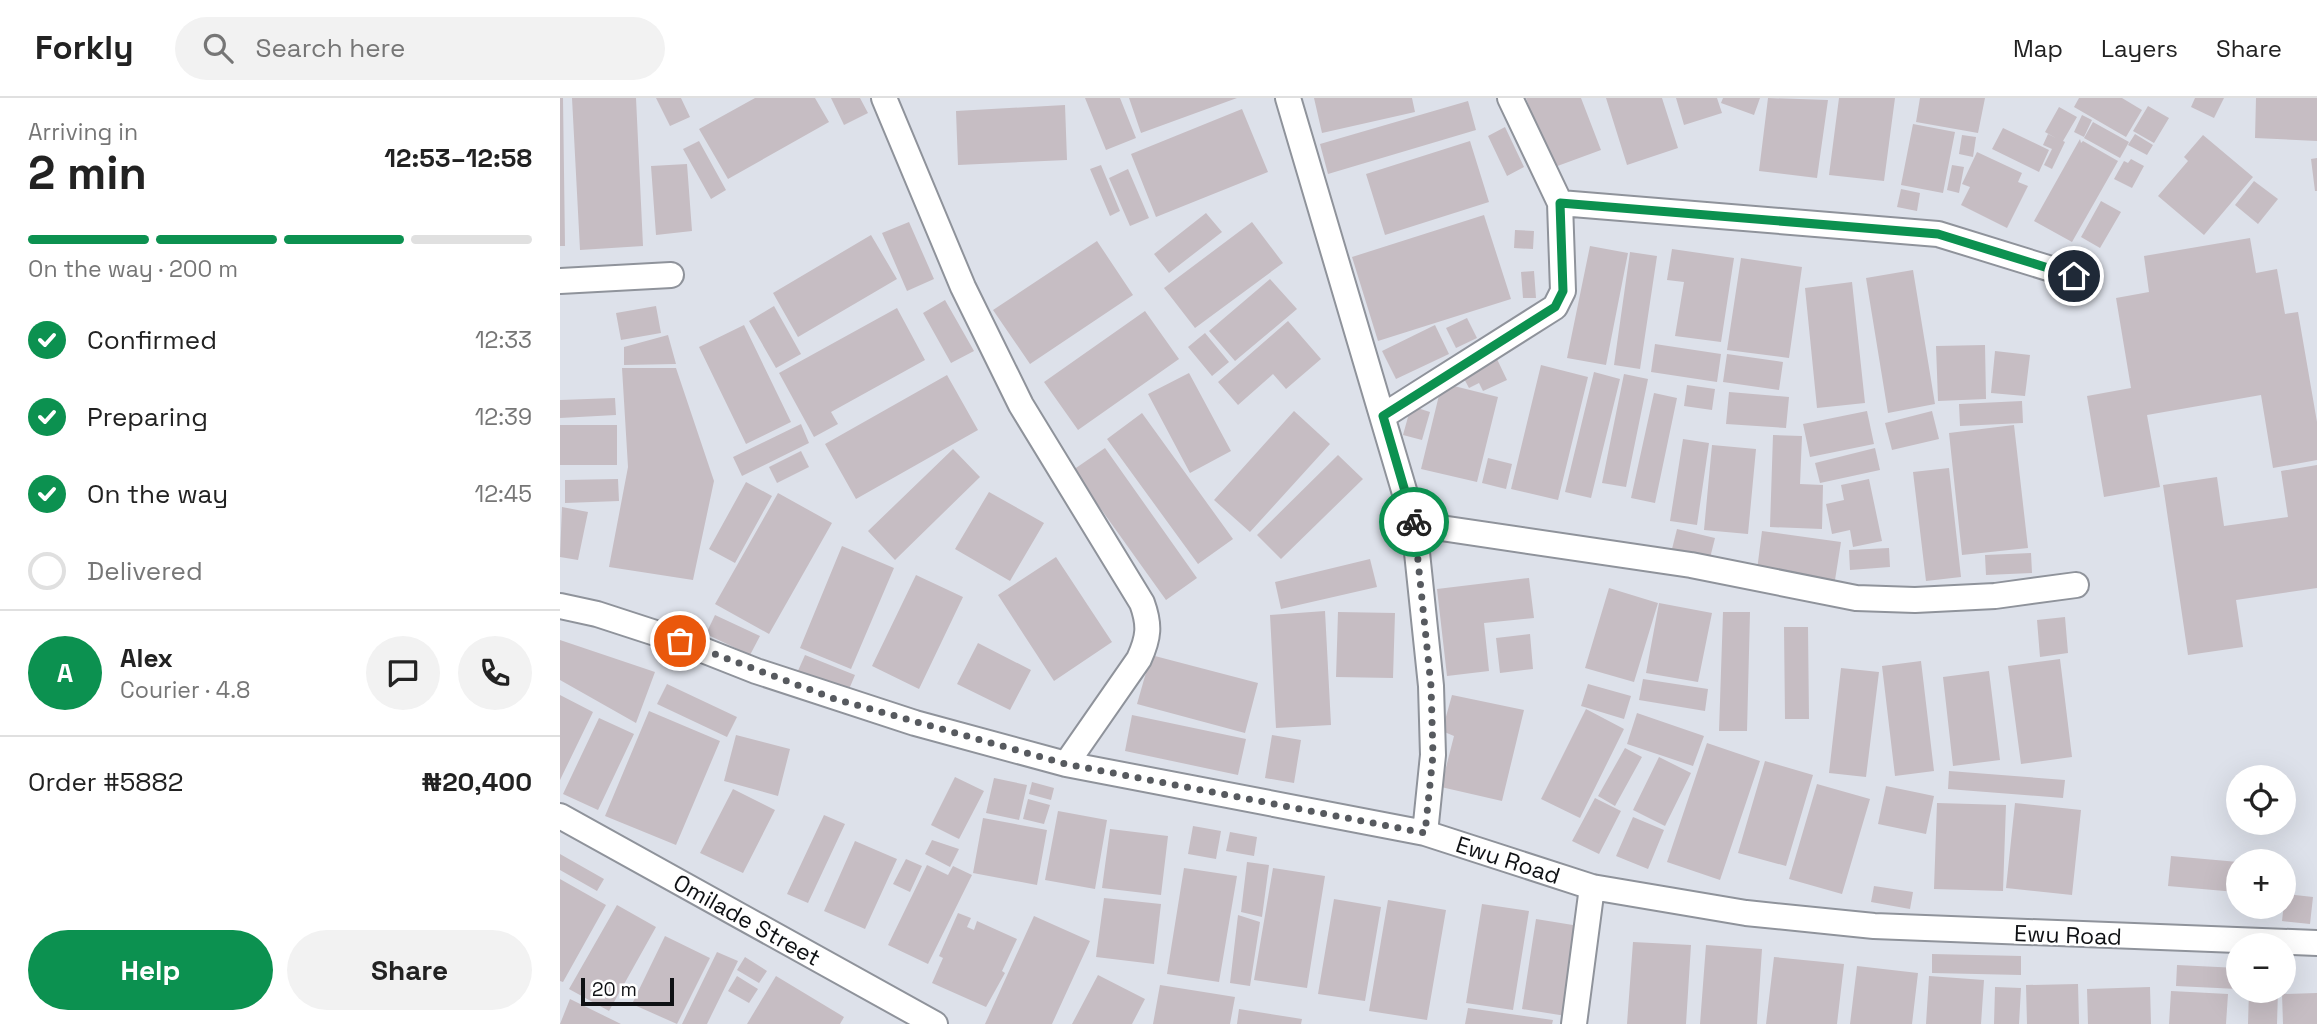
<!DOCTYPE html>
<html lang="en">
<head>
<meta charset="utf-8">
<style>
  body { margin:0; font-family:"Space Grotesk",sans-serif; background:#f2f2f2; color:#222; height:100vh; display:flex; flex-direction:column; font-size:26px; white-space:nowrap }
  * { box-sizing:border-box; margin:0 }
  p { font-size:23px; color:#767676 }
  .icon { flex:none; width:38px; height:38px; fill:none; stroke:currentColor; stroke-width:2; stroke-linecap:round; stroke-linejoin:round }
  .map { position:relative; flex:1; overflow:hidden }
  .drawer { display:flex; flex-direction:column; background:#fff; width:560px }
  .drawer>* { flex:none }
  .buttons { position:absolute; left:1666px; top:667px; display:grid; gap:14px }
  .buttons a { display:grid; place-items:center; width:70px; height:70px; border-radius:50%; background:#fff; box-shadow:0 7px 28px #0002; font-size:35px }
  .scale { position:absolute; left:21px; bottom:18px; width:93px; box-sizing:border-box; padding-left:7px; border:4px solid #0f1114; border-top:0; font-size:19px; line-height:24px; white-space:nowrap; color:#0f1114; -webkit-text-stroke:5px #fff; paint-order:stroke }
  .pin { position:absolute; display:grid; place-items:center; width:60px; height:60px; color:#fff; margin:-30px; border:4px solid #fff; border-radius:50%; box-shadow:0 2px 7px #0007 }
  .courier { position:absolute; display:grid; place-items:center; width:70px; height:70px; margin:-35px; border:5px solid #0c9150; border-radius:50%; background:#fff; color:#222; box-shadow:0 2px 9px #0007 }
  .head em { font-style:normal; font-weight:700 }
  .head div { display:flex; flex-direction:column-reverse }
  .head { display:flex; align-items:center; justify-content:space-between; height:119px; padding:0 28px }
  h1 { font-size:46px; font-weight:700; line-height:52px }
  .bar { display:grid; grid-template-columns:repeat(4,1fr); gap:10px 7px; align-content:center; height:84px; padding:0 28px }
  .bar i { height:9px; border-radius:5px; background:#e0e0e0 }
  .bar .active { background:#0c9150 }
  .bar p { grid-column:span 4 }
  .line { display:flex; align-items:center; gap:18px; padding:0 28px; border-top:2px solid #e0e0e0 }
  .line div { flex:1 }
  .round { display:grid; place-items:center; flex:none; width:74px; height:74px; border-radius:37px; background:#f2f2f2 }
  ol { padding:0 28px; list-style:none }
  li { display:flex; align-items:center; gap:21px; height:77px }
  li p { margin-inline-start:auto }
  li .icon { padding:7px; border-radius:50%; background:#0c9150; color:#fff; stroke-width:4 }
  li:last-child { color:#767676 }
  li i { width:38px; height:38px; border:4px solid #e0e0e0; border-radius:50% }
  .action { display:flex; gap:14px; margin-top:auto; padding:14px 28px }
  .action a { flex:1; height:80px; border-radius:42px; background:#0c9150; color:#fff; font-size:28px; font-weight:700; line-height:80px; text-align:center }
  .action a+a { background:#f2f2f2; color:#222 }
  header { display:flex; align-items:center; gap:42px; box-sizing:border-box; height:98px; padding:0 35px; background:#fff; border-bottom:2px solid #e0e0e0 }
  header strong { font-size:33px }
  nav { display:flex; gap:38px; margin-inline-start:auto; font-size:24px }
  .search { width:490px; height:63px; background:#f2f2f2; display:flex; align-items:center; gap:18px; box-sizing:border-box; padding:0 24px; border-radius:38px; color:#767676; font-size:26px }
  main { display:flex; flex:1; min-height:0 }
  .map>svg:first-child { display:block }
  .building { fill:#c6bdc3 }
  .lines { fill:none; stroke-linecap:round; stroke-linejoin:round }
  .street-casing { stroke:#8f939b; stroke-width:28 }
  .street { stroke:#fff; stroke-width:24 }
  .done { stroke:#575a5f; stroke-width:7; stroke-dasharray:0 12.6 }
  .route { stroke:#0c9150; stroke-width:9 }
  .labels { text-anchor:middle; stroke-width:5; stroke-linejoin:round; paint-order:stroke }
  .street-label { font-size:23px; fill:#0f1114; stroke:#fff }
</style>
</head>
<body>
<header>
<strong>Forkly</strong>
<div class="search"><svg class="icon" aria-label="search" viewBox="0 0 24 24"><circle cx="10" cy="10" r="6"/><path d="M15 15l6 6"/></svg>Search here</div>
<nav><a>Map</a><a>Layers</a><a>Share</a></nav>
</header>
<main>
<section class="drawer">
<div class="head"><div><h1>2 min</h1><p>Arriving in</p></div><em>12:53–12:58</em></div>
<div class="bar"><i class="active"></i><i class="active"></i><i class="active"></i><i></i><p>On the way · 200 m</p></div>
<ol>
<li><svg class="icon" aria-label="check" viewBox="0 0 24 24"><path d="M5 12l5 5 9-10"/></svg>Confirmed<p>12:33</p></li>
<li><svg class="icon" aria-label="check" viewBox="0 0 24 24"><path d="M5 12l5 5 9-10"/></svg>Preparing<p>12:39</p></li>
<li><svg class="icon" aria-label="check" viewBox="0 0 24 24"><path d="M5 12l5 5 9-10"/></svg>On the way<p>12:45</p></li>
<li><i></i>Delivered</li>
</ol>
<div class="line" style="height:126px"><b class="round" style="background:#0c9150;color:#fff">A</b><div><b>Alex</b><p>Courier · 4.8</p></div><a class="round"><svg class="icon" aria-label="chat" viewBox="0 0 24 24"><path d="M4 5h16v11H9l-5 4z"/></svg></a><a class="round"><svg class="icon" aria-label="phone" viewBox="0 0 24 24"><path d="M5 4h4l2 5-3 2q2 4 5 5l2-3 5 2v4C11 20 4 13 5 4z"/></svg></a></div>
<div class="line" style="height:91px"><div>Order #5882</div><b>₦20,400</b></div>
<div class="action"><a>Help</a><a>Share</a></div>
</section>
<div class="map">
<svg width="1757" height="926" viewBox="0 0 1757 926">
  <rect width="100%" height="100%" fill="#dde1ea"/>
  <path class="building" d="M0,0h3l2,148h-5z
    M12,0h64l7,148 -63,4z
    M96,0h25l9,19 -20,9z
    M195,0h60l14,24 -101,57 -29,-50z
    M271,0h29l8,15 -24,12z
    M525,0h35l16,40 -30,12z
    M569,0h108l-96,35z
    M754,0h98l3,14 -93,21z
    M966,0h55l20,52 -49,18z
    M1046,0h56l16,50 -51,17z
    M1116,0h41l5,15 -38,12z
    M1163,0h37l-6,17 -33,-12z
    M1208,0l60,2 -11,78 -58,-7z
    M1279,0h56l-11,83 -55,-6z
    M1360,0h65l-7,35 -62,-11z
    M1519,0h43l20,12 -16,27 -52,-30z
    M1635,0h29l-10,20 -23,-11z
    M1696,0h61v43l-62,-3z
    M908,3l8,29 -148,44 -8,-30z
    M505,7l2,55 -109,5 -2,-54z
    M1588,8l21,12 -15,25 -21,-12z
    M1499,9l18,10 -14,24 2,1 -13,27 -8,-4 8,-16 -9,-4 5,-11 8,4 -11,-6z
    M682,11l26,63 -112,45 -25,-63z
    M1522,17l10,5 -8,17 -10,-5z
    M1533,24l36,20 -9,16 -36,-20z
    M1353,26l42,8 -12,61 -42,-8z
    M945,29l19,40 -17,9 -19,-40z
    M1443,30l46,22 -10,22 -47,-23z
    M1575,36l18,11 -6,10 -19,-10z
    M1402,37l14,2 -3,20 -14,-3z
    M1643,37l50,42 -49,58 -46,-39 30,-35 -4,-4z
    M1520,41l1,4 2,-2 35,20 -46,81 -38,-21z
    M139,43l27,49 -15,9 -28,-50z
    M910,43l19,61 -104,33 -19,-61z
    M1417,54l45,21 -4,9 10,4 -21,42 -46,-23 9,-18 -8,-3z
    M1757,60v33h-2l-4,-32z
    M1571,61l13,7 -12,22 -18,-9 10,-18 4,2z
    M127,66l5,67 -36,4 -5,-69z
    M541,67l19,46 -10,5 -20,-47z
    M1392,67l12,2 -5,26 -12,-3z
    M568,71l21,49 -19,8 -21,-48z
    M1694,83l24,18 -20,25 -23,-19z
    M1341,91l19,4 -3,18 -20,-4z
    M1541,103l20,11 -21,36 -19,-11z
    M646,115l16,19 -53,41 -15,-19z
    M924,117l27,84 -133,42 -26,-84z
    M349,124l25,57 -27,12 -25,-58z
    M692,124l31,41 -88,65 -31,-40z
    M955,132l19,1 -1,18 -19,-1z
    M311,137l26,44 -99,58 -25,-44z
    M1690,140l6,35 21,-4 8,45 13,-2 19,110v38l-44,8 -12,-73 -114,20 13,72 -56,10 -17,-101 44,-8 -15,-90 33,-6 -5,-36z
    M537,143l36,54 -103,69 -37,-54z
    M1030,148l38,7 -22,112 -39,-7z
    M1112,151l62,9 -13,84 -46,-6 9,-54 -17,-2z
    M1070,154l27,4 -17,113 -26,-4z
    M1181,160l61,9 -13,91 -62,-8z
    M1353,172l22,134 -47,9 -22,-135z
    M974,173l2,27h-13l-2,-26z
    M710,181l27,30 -62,52 -26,-30z
    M1292,184l13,121 -48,5 -12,-120z
    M385,202l29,51 -23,12 -28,-50z
    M96,208l5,27 -40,7 -5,-27z
    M214,208l27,48 -25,14 -27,-47z
    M337,210l28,52 -94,52 7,12 -24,13 -35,-64z
    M585,213l34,48 -101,71 -34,-48z
    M907,220l10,20 -21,10 -10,-20z
    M728,223l33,38 -35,30 -13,-15 -35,31 -20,-23z
    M184,227l47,97 -45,22 -47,-97z
    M875,227l14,29 -53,25 -14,-28z
    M645,235l24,29 -17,14 -24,-29z
    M108,237l8,29 -52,1v-18z
    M1095,246l66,10 -4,28 -66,-10z
    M1425,247l1,54 -48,2 -2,-55z
    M1435,253l35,4 -5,41 -34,-3z
    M1167,256l56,8 -4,28 -56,-8z
    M936,259l11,23 -24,11 -4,-8 -10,5 -8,-15z
    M981,267l47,12 -30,123 -47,-11z
    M62,270h54l38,113 -21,99 -84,-13 19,-100z
    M1034,274l26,7 -29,119 -26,-6z
    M629,275l42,78 -41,22 -42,-79z
    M1064,276l24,5 -22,108 -24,-4z
    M387,277l31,55 -122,69 -31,-55z
    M882,285l56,14 -21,85 -56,-13z
    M1127,287l28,4 -3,21 -28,-4z
    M1169,294l60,5 -3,31 -60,-4z
    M1094,295l23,5 -22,105 -24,-5z
    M55,300l1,17 -56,3v-18z
    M1462,303l1,22 -63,3 -1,-22z
    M851,308l19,6 -8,28 -19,-5z
    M734,313l36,33 -80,88 -36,-32z
    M1307,313l7,33 -64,13 -7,-33z
    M1372,313l7,28 -47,11 -7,-27z
    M582,315l91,126 -35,25 -91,-125z
    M241,326l8,19 -67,33 -9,-19z
    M0,327h57v40h-57z
    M1454,327l14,123 -66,7 -13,-122z
    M1213,337l29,1 -2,48 23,1 -1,44 -52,-2z
    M1123,341l26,4 -12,82 -27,-4z
    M1152,347l44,4 -8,85 -44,-4z
    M545,350l92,130 -31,22 -93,-130z
    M1315,350l5,22 -60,13 -5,-20z
    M393,351l27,28 -85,83 -27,-29z
    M241,353l8,16 -32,16 -8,-16z
    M778,357l25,24 -82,80 -24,-24z
    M928,360l24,6 -6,25 -24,-6z
    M1757,367v123l-81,12 7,47 -55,8 -25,-170 54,-8 7,49 64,-9 -7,-46z
    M1389,370l12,109 -35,4 -13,-109z
    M58,381l1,22 -54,2v-23z
    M1309,381l13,62 -29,6 -3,-17 -18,4 -6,-30 18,-4 -3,-15z
    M186,384l26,14 -37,67 -26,-14z
    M429,394l55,31 -34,58 -55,-32z
    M218,395l54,30 -63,111 -54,-30z
    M2,409l26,5 -10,48 -18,-3z
    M1117,431l38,9 -5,20 -38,-9z
    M1202,433l79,11 -6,38 -78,-10z
    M282,448l52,22 -43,101 -51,-21z
    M1329,450l1,19 -40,3 -1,-20z
    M1471,455l1,20 -46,2 -1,-20z
    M496,459l56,85 -58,39 -56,-86z
    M810,461l7,28 -96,22 -6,-27z
    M356,477l47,22 -44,92 -47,-23z
    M969,480l5,40 -50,5 5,48 -42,5 -10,-87z
    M1049,490l49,15 -24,79 -49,-14z
    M1099,505l53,10 -14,69 -52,-9z
    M765,513l6,114 -55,3 -6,-113z
    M778,514l57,1 -2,65 -57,-1z
    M1163,514h27l-3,119h-28z
    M155,517l45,21 -10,19 -44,-21z
    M1505,519l3,36 -28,4 -3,-37z
    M1224,529h24l1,92h-24z
    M970,536l3,35 -33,4 -4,-35z
    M0,542l95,32 -19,51 -76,-43z
    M418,545l53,27 -21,40 -53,-26z
    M245,557l50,20 -8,19 -50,-21z
    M591,557l107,28 -13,50 -108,-29z
    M1500,561l12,98 -51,7 -13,-98z
    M1361,563l13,110 -39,5 -13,-110z
    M1281,570l38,4 -13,105 -37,-4z
    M1429,573l11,89 -47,6 -10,-89z
    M1083,581l65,10 -3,22 -66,-11z
    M107,586l70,33 -10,20 -70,-33z
    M1028,586l43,12 -7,23 -43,-13z
    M0,597l33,17 -33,68z
    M892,597l72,15 -22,91 -61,-14 13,-51 -12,-5z
    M1026,611l38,20 -44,89 -39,-19z
    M89,613l71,30 -44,104 -71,-29z
    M1077,615l67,23 -11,30 -66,-22z
    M572,617l114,24 -8,36 -113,-24z
    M39,620l35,16 -36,76 -35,-16z
    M176,637l54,14 -12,47 -54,-15z
    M712,637l29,5 -7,43 -29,-5z
    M1147,645l53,18 -40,119 -53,-18z
    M1065,650l17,9 -27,49 -17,-10z
    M1099,659l32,16 -26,53 -32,-16z
    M1205,663l48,14 -27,91 -48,-13z
    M1389,673l116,9 -2,18 -115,-9z
    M395,679l29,14 -25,48 -28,-14z
    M434,680l33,7 -8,35 -33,-7z
    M472,684l22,6 -3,12 -22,-6z
    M1257,686l53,15 -28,95 -53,-15z
    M1326,688l48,10 -8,38 -48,-10z
    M173,691l42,21 -32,63 -43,-20z
    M1035,700l26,13 -22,43 -27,-13z
    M468,701l22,6 -6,19 -21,-5z
    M1377,705l69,2 -3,86 -69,-2z
    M1455,705l66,7 -9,85 -66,-7z
    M498,713l49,9 -12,69 -50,-9z
    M264,717l21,9 -37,79 -21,-9z
    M1073,719l31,13 -16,39 -32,-13z
    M423,720l64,12 -10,55 -64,-12z
    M633,728l28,5 -5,28 -28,-5z
    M550,731l58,7 -7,59 -59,-7z
    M670,734l27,5 -3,19 -28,-5z
    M372,742l27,9 -9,18 -25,-13z
    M295,743l42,18 -32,70 -41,-18z
    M0,756l44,25 -7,12 -37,-21z
    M1611,758l67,6 -2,30 -68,-6z
    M346,761l16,7 -12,26 -17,-8z
    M687,764l22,3 -7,52 -21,-5z
    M367,767l21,10 5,-9 19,9 -44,89 -40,-19z
    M624,770l53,8 -18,106 -52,-8z
    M713,770l52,8 -18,112 -53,-8z
    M0,781l46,26 -43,77 -3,-1z
    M1314,788l39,6 -3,17 -39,-7z
    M1725,796l28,3 -3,27 -28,-3z
    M544,800l57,6 -7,60 -58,-7z
    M774,801l47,8 -16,94 -47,-7z
    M828,802l58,10 -19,110 -58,-9z
    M922,806l47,7 -16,99 -47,-7z
    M57,807l39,22 -47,84 -40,-22z
    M398,815l13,5 -4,9 7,3 3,-9 40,18 -15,32 3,2 -19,34 -54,-24 11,-25 -4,-2z
    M678,817l22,7 -10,64 -20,-3z
    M474,818l56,25 -38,83h-67z
    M976,821l43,7 -13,90 -44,-7z
    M105,838l45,22 -33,66 -45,-20z
    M1073,844l58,3 -5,79h-59z
    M1146,847l56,4 -5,75h-57z
    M157,854l21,9 -31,63h-25z
    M1372,856l89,2v19l-89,-2z
    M185,859l22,14 -8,12 -22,-13z
    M1214,859l70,7 -7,60h-71z
    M1617,867l61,3v21l-62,-3z
    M1297,868l61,7 -6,51h-62z
    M538,877l47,24 -13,25h-60z
    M177,878l21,13 -9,14 -21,-12z
    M216,878l68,41 -4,7h-93z
    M1369,878l55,4 -3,44h-55z
    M1518,886l1,40h-52l-1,-39z
    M600,887l75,12 -5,27h-77z
    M1435,889l26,1 -2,36h-25z
    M1590,889l1,37h-63l-1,-35z
    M1689,892h29l-1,34h-29z
    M1611,893l57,3 -2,30h-57z
    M1757,895v31h-34l-1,-30z
    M10,901l51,25h-61z
    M908,910l85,12 -1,4h-87z
    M679,911l63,10 -1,5h-64z"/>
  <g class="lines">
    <g class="street-casing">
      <path id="street" d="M324,0l79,189 58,118 121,198c8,22 7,34 -3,56l-73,105
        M728,0l126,426 17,162 2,69 -8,78
        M1000,105l378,31 136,42
        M0,183l111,-6
        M823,318l172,-109 8,-16 -3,-88 -50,-105
        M854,426l277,41 165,33 59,2 80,-4 81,-11
        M0,508l37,8 83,27 76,30 159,52 151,41 359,69 167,54 154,26 128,13 443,17
        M0,718l375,208
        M1014,926l18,-137"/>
    </g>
    <use href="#street" class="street"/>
  </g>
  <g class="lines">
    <path class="done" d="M120,543l155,58 231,65 359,69 8,-78 -2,-69 -17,-164"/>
    <path class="route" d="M854,424l-31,-106 172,-109 8,-16 -3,-88 378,31 136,42"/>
  </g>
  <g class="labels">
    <g class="street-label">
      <text transform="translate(948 762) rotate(18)" y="8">Ewu Road</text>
      <text transform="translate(187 822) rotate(29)" y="8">Omilade Street</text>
      <text transform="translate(1508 837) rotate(2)" y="8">Ewu Road</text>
    </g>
  </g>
</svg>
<div class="buttons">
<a><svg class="icon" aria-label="locate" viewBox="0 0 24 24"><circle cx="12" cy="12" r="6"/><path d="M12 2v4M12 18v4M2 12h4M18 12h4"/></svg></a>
<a>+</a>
<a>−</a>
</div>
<div class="scale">20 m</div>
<div class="pin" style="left:120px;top:543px;background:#ea580c"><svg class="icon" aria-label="bag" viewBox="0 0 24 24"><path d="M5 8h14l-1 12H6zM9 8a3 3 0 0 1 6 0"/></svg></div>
<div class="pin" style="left:1514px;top:178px;background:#1f2937"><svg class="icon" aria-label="home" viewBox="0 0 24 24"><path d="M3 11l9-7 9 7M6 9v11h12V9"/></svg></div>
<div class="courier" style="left:854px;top:424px"><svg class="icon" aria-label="bike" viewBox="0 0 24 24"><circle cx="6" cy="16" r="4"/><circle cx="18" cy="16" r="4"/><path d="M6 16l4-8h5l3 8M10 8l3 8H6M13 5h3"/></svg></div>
</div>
</main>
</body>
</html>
